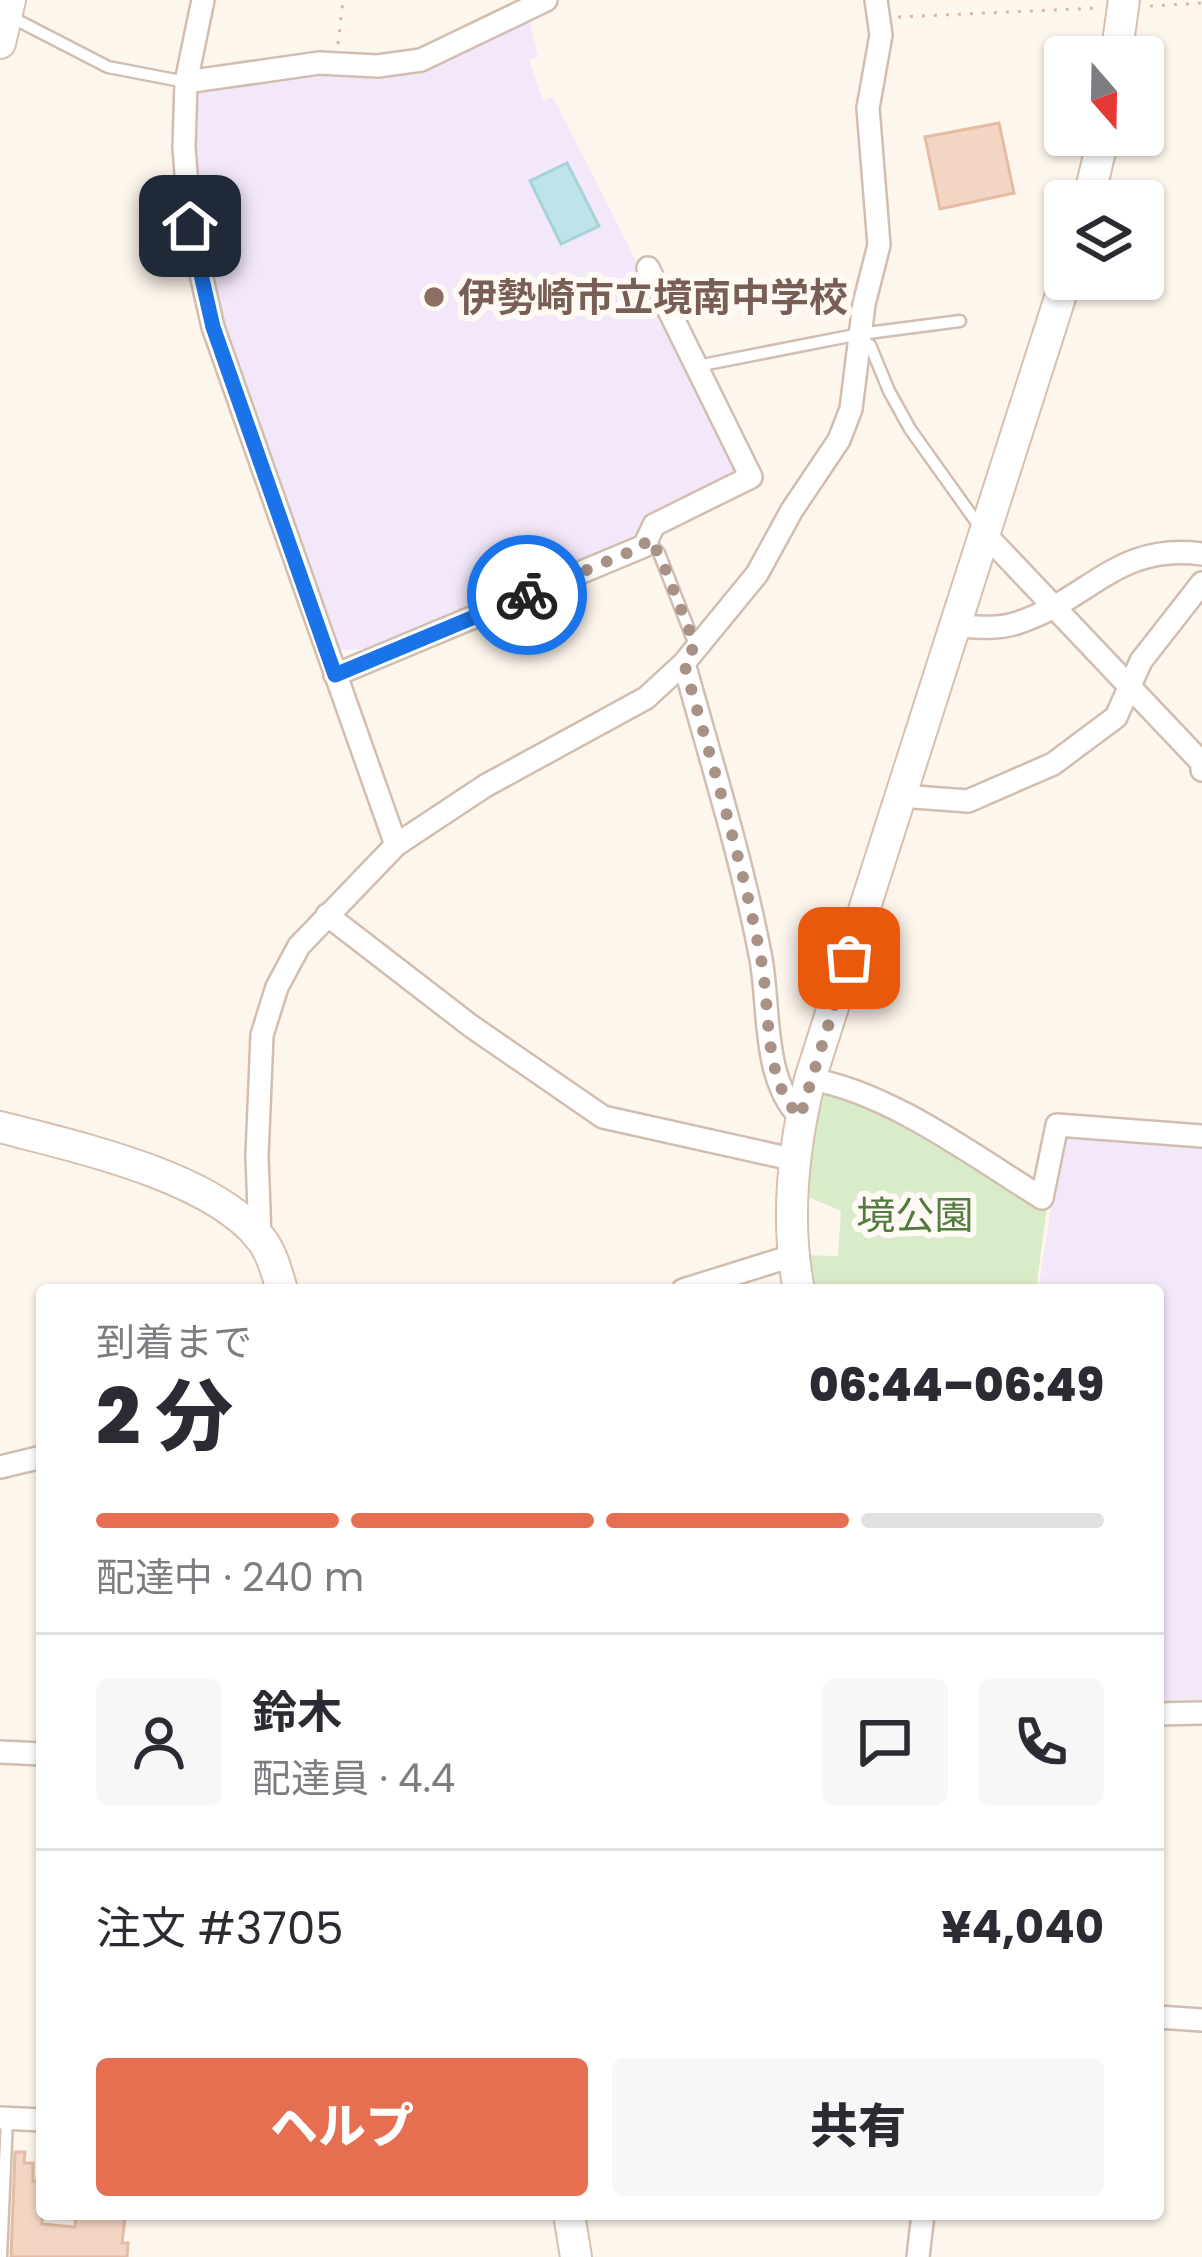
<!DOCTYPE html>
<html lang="ja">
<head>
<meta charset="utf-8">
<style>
  body { margin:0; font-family:Poppins,"Noto Sans JP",sans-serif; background:#f7f7f7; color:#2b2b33; height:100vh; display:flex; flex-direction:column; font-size:45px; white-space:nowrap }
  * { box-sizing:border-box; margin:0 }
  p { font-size:39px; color:#7c7c81 }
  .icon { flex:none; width:66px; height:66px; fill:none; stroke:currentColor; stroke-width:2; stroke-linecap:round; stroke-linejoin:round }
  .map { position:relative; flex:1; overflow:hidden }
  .side { position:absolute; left:36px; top:1284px; width:1128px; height:936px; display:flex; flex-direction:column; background:#fff; border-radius:12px; box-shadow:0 3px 9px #0004 }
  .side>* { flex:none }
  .needle { width:78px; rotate:160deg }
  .tools { position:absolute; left:1044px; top:36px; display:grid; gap:24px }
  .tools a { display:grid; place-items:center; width:120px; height:120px; border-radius:12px; background:#fff; box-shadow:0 3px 9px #0004; font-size:60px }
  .pin { position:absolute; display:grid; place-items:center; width:102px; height:102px; color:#fff; margin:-51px; border-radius:24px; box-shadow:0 6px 18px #0006 }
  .courier { position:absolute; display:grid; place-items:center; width:120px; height:120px; margin:-60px; border:9px solid #1a73e8; border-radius:50%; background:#fff; color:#222; box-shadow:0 3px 15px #0007 }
  .headline em { font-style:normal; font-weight:800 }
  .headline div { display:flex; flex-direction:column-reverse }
  .headline { display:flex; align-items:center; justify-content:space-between; height:204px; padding:0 60px }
  h1 { font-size:78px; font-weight:800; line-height:90px }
  .bar { display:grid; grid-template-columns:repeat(4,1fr); gap:18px 12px; align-content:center; height:144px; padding:0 60px }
  .bar i { height:15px; border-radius:9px; background:#e1e1e2 }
  .bar .selected { background:#e76f51 }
  .bar p { grid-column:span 4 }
  .line { display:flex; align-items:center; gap:30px; padding:0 60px; border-top:3px solid #e1e1e2 }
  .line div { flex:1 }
  .round { display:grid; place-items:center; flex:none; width:126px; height:126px; border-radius:12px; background:#f7f7f7 }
  .primary-button { display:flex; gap:24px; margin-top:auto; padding:24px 60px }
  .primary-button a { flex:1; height:138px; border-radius:12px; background:#e76f51; color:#fff; font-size:48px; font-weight:800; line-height:138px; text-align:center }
  .primary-button a+a { background:#f7f7f7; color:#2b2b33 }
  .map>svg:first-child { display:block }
  .education { fill:#f3e8fa }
  .green { fill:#d8ecc9 }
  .water { fill:#bfe3e8; stroke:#a5d3da; stroke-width:3 }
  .building { fill:#f3d5c3; stroke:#e6bba3; stroke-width:3 }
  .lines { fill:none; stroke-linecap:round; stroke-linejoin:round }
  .lane-casing { stroke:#d1beb0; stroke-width:15 }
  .street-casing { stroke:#d1beb0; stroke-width:26 }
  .secondary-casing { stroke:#d6c0b0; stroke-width:34 }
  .path { stroke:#d9b8a5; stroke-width:3; stroke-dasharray:3 9; stroke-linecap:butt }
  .lane { stroke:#fff; stroke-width:10 }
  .street { stroke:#fff; stroke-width:21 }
  .secondary { stroke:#fff; stroke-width:30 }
  .done { stroke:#a89285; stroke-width:12; stroke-dasharray:0 21.6 }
  .route { stroke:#1a73e8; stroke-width:15 }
  .education-dot { fill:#8d6e63; stroke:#fffaf3; stroke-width:4.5 }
  .labels { text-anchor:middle; stroke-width:12; stroke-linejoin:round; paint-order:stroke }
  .education-label { font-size:39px; font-weight:bold; fill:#785e54; stroke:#fffaf3; text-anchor:start }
  .park-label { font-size:39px; fill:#537a41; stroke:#fffaf3 }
</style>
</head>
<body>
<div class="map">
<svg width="1202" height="2257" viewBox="0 0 1202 2257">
  <rect width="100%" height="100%" fill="#fdf6ec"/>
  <path class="education" d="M519,20l11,2 8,35 -9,3 14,41 10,-4 190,375 -95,47 -7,5 -11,19 -256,106 -37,1 -109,-295 -29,-116 -9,-136 10,-11 118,-21 61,4z
    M1063,1133l139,9v561l-44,1v-414h-120z"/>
  <path class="green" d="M815,1093h31l201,114 -11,83h-228l-9,-35 39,1 3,-45 -42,-18z"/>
  <path class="water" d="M567,163l32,63 -38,18 -31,-63z"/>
  <path class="building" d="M999,123l15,70 -74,16 -15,-72z
    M15,2152h10l-1,11h9v18h9v43l33,3 1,-13h45l4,4 -3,25h6l-1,14h-116z"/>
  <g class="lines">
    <g class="lane-casing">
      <path id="lane" d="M11,17l97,50 78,15
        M861,342l9,3 19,46 21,38 72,101
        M697,366l163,-32 100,-13
        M647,539l12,14 36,92
        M1,2257l6,-139"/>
    </g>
    <g class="street-casing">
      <path id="street" d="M203,0l-17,82 -2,65 6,79 23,101 183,518
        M186,82l133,-19 59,3 43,-6 125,-60
        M984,533l218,230v7
        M954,626c22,1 44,4 66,-4 69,-23 99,-80 182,-68
        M684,663c27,98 58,196 77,296 9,50 1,119 39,158
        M335,675l309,-129 10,-21 97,-48 -103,-209
        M901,796l67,5 85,-37 63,-47 25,-56 61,-78
        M327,915l144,111 132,91 193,43
        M810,1079c79,13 164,77 232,119l15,-73 145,11
        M260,1238l-3,-82 5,-121 15,-48 22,-41 97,-101 89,-59 161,-88 38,-35 73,-89 35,-64 47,-70 12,-31 13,-105 15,-59 -11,-137 13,-73 -5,-35
        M683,1290l109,-34
        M0,1467l42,-10
        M1158,1714l44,-1
        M0,1752l42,2
        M1158,2017l44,3
        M0,2118l42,2
        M918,2257l5,-43"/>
    </g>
    <g class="secondary-casing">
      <path id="secondary" d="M0,43l10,-43
        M1116,57l8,-57
        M1088,201l16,-66
        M0,1127c76,20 212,49 261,112 11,14 16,34 21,51
        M799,1290c-14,-70 -6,-142 11,-211l256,-800
        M569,2214l7,43"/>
    </g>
    <path class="path" d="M1150,6l52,-3
      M898,17l200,-9
      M338,44l5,-44"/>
    <use href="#lane" class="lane"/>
    <use href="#street" class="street"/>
    <use href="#secondary" class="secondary"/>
  </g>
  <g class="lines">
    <path class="done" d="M527,595l117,-49 2,-8 13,15 36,92 -11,18c27,98 58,196 77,296 10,49 1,120 39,158l49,-159"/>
    <path class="route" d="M190,226l23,101 122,348 192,-80"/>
  </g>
  <circle class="education-dot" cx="434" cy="297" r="12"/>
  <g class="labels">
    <g class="education-label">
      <text x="458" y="311">伊勢崎市立境南中学校</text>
    </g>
    <g class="park-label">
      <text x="915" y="1229">境公園</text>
    </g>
  </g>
</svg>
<div class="tools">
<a><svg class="needle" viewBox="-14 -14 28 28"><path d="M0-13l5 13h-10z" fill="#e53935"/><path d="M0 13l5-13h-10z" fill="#7c7c81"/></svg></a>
<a><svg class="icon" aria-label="layers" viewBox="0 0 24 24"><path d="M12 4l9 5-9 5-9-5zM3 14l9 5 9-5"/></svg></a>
</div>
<div class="pin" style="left:849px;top:958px;background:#ea580c"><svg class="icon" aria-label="bag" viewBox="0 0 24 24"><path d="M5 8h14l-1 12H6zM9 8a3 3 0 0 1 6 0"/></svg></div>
<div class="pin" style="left:190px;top:226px;background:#1f2937"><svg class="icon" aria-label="home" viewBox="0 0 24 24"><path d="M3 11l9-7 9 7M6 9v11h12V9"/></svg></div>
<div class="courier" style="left:527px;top:595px"><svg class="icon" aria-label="bike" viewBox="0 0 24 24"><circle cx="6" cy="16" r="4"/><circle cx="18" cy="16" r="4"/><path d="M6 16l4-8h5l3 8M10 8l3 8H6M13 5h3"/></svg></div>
<section class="side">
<div class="headline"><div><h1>2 分</h1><p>到着まで</p></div><em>06:44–06:49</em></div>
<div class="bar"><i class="selected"></i><i class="selected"></i><i class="selected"></i><i></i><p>配達中 · 240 m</p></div>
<div class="line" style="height:216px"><a class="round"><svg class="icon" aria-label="person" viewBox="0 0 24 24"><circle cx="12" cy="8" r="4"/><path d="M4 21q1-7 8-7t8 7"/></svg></a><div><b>鈴木</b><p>配達員 · 4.4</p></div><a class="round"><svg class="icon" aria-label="chat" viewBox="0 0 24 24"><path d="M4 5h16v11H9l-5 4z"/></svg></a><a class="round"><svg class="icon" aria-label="phone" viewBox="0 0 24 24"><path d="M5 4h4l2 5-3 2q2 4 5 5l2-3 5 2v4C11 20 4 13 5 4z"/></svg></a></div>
<div class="line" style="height:156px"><div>注文 #3705</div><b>¥4,040</b></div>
<div class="primary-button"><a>ヘルプ</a><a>共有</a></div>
</section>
</div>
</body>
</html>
